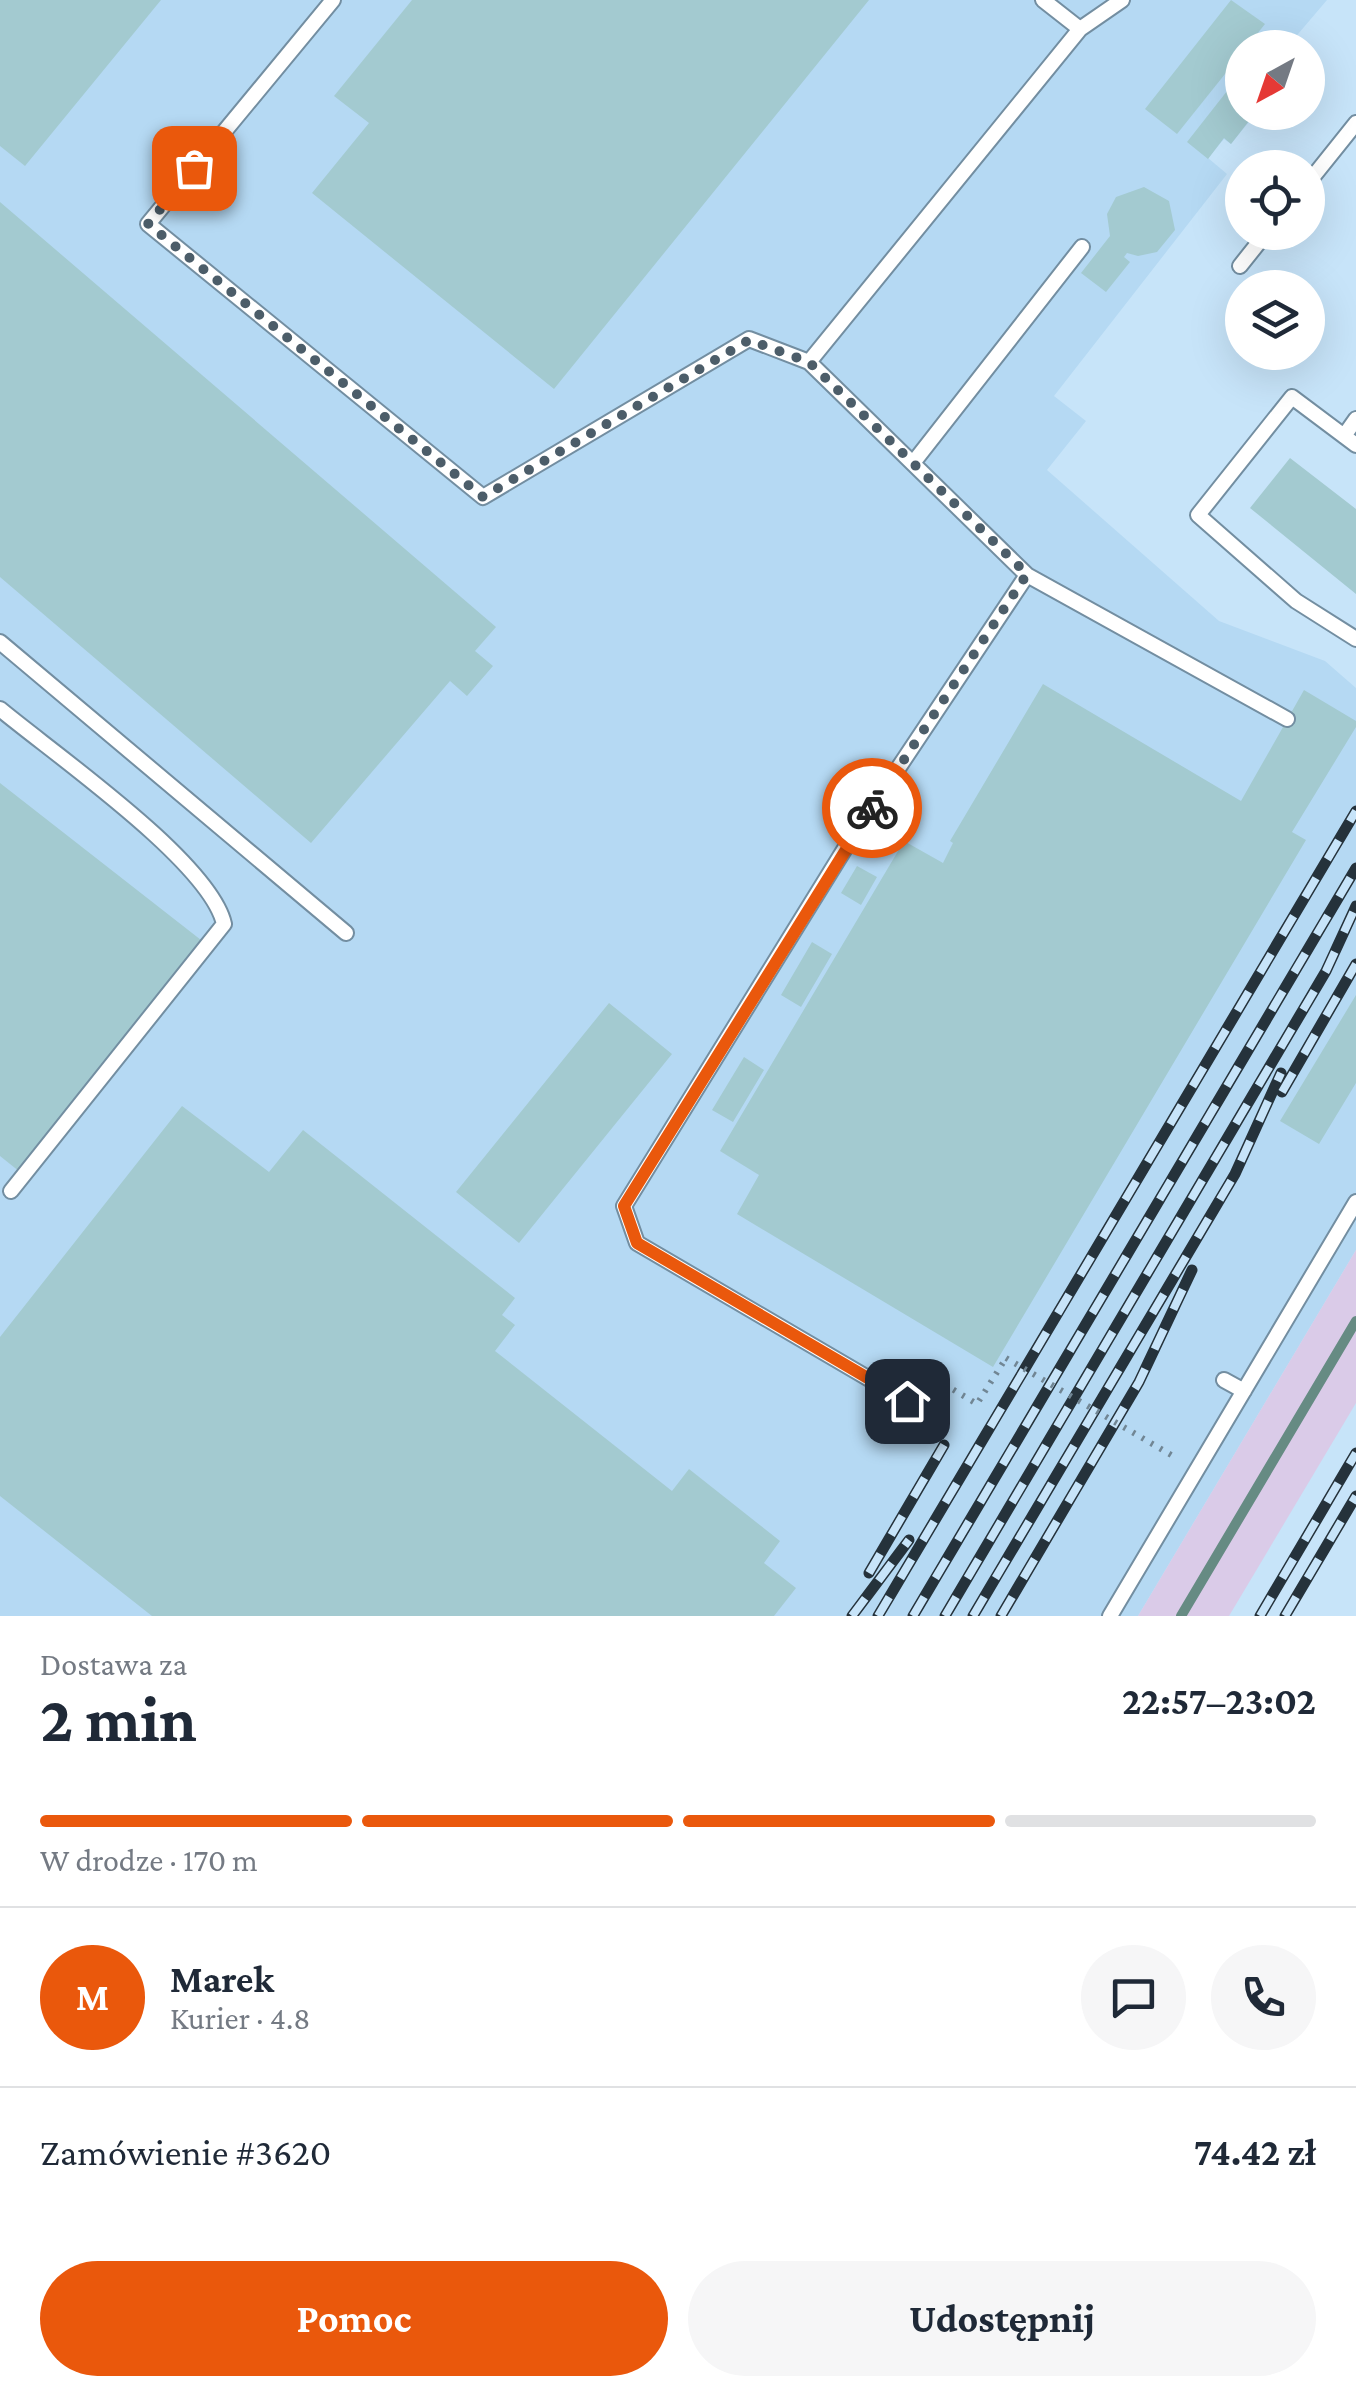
<!DOCTYPE html>
<html lang="pl">
<head>
<meta charset="utf-8">
<style>
  body { margin:0; font-family:"Crimson Pro",serif; background:#f6f6f7; color:#1f2937; height:100vh; display:flex; flex-direction:column; font-size:38px; white-space:nowrap }
  * { box-sizing:border-box; margin:0 }
  p { font-size:32px; color:#747a83 }
  .icon { flex:none; width:55px; height:55px; fill:none; stroke:currentColor; stroke-width:2; stroke-linecap:round; stroke-linejoin:round }
  .map { position:relative; height:1616px; overflow:hidden }
  .side { display:flex; flex-direction:column; background:#fff; flex:1 }
  .side>* { flex:none }
  .needle { width:65px; rotate:220deg }
  .buttons { position:absolute; left:1225px; top:30px; display:grid; gap:20px }
  .buttons a { display:grid; place-items:center; width:100px; height:100px; border-radius:50%; background:#fff; box-shadow:0 10px 40px #0002; font-size:50px }
  .pin { position:absolute; display:grid; place-items:center; width:85px; height:85px; color:#fff; margin:-42px; border-radius:20px; box-shadow:0 5px 15px #0006 }
  .courier { position:absolute; display:grid; place-items:center; width:100px; height:100px; margin:-50px; border:8px solid #ea580c; border-radius:50%; background:#fff; color:#222; box-shadow:0 2px 12px #0007 }
  .headline em { font-style:normal; font-weight:700 }
  .headline div { display:flex; flex-direction:column-reverse }
  .headline { display:flex; align-items:center; justify-content:space-between; height:170px; padding:0 40px }
  h1 { font-size:65px; font-weight:700; line-height:75px }
  .bar { display:grid; grid-template-columns:repeat(4,1fr); gap:15px 10px; align-content:center; height:120px; padding:0 40px }
  .bar i { height:12px; border-radius:8px; background:#e0e1e3 }
  .bar .selected { background:#ea580c }
  .bar p { grid-column:span 4 }
  .line { display:flex; align-items:center; gap:25px; padding:0 40px; border-top:2px solid #e0e1e3 }
  .line div { flex:1 }
  .round { display:grid; place-items:center; flex:none; width:105px; height:105px; border-radius:52px; background:#f6f6f7 }
  .cta { display:flex; gap:20px; margin-top:auto; padding:20px 40px }
  .cta a { flex:1; height:115px; border-radius:60px; background:#ea580c; color:#fff; font-size:40px; font-weight:700; line-height:115px; text-align:center }
  .cta a+a { background:#f6f6f7; color:#1f2937 }
  .map>svg:first-child { display:block }
  .built { fill:#b5d9f3 }
  .green { fill:#dacbe8 }
  .lines { fill:none; stroke-linecap:round; stroke-linejoin:round }
  .stream { stroke:#668b83; stroke-width:10 }
  .building { fill:#a3cad0 }
  .lane-casing { stroke:#738ea1; stroke-width:18 }
  .path { stroke:#718694; stroke-width:6; stroke-dasharray:2.5 8; stroke-linecap:butt }
  .lane { stroke:#fff; stroke-width:14 }
  .rail-casing { stroke:#25323b; stroke-width:11 }
  .rail { stroke:#c7e4f9; stroke-width:8; stroke-dasharray:22; stroke-linecap:butt }
  .path-bridge { stroke:#718694; stroke-width:6; stroke-dasharray:2.5 8; stroke-linecap:butt }
  .done { stroke:#4c5d69; stroke-width:10; stroke-dasharray:0 18 }
  .route { stroke:#ea580c; stroke-width:12 }
</style>
</head>
<body>
<div class="map">
<svg width="1356" height="1616" viewBox="0 0 1356 1616">
  <rect width="100%" height="100%" fill="#c7e4f9"/>
  <path class="built" d="M0,0h1327l-40,47 -45,1v64l14,1 -25,31 -7,-5 -16,19 19,16 -173,222 32,25 -39,49 172,151 106,40 31,27v562l-218,366h-1138z"/>
  <path class="green" d="M1356,1250v153l-127,213h-91z"/>
  <g class="lines">
    <path class="stream" d="M1181,1616l175,-295"/>
  </g>
  <path class="building" d="M0,0h161l-136,166 -25,-20z
    M412,0h457l-315,389 -242,-196 57,-70 -35,-27z
    M1231,0l34,24 -88,110 -32,-25z
    M1242,72v40h14l-25,32 -7,-6 -16,21 -21,-17z
    M1144,187l25,14 6,29 -18,22 -19,4 -11,-3 -3,4 6,5 -24,30 -25,-19 29,-37 -3,-22 9,-17z
    M0,202l496,425 -21,24 18,15 -26,30 -17,-15 -139,162 -311,-266z
    M1290,458l66,51v85l-106,-86z
    M1043,684l198,117 63,-111 52,31v6l-64,105 14,8 -313,527 -256,-153 22,-39 -39,-24 184,-310 39,22 10,-20 -3,-2z
    M0,783l201,157 -181,232 -20,-16z
    M857,866l20,11 -16,28 -20,-12z
    M812,942l20,12 -31,53 -20,-12z
    M1356,995v88l-37,61 -39,-23z
    M609,1003l63,51 -153,189 -63,-51z
    M744,1057l20,13 -31,52 -21,-12z
    M182,1106l87,66 34,-42 212,168 -13,17 13,10 -20,26 177,140 17,-22 91,72 -16,22 32,25 -22,28h-622l-152,-120v-159z"/>
  <g class="lines">
    <g class="lane-casing">
      <path id="lane" d="M333,0l-185,224 335,273 266,-158 60,23 271,-333 42,-29
        M1043,0l37,29
        M1308,183l48,-60
        M1240,266l27,-34
        M809,362l218,213 260,144
        M1344,436l12,-17
        M1356,445l-64,-48 -94,118 98,86 60,38
        M913,463l169,-216
        M0,642l346,291
        M0,709c54,45 210,153 224,215l-213,267
        M1224,1380l20,11
        M907,1401l-270,-158 -13,-37 225,-364 178,-267
        M1110,1616l246,-414"/>
    </g>
    <path class="path" d="M918,1383l11,-8 48,29 29,-46"/>
    <use href="#lane" class="lane"/>
    <g class="rail-casing">
      <path id="rail" d="M1282,1092l74,-128
        M869,1573l75,-128
        M852,1616l57,-76
        M878,1616l478,-805
        M913,1616l443,-748
        M945,1616l381,-645 30,-65
        M973,1616l262,-442 46,-101
        M1001,1616l138,-234 53,-112
        M1260,1616l96,-163
        M1285,1616l71,-120"/>
    </g>
    <use href="#rail" class="rail"/>
    <path class="path-bridge" d="M1006,1358l172,101"/>
  </g>
  <g class="lines">
    <path class="done" d="M194,168l-46,56 335,273 266,-157 60,22 218,212 -155,234"/>
    <path class="route" d="M872,808l-248,398 13,37 270,158"/>
  </g>
</svg>
<div class="buttons">
<a><svg class="needle" viewBox="-14 -14 28 28"><path d="M0-13l5 13h-10z" fill="#e53935"/><path d="M0 13l5-13h-10z" fill="#747a83"/></svg></a>
<a><svg class="icon" aria-label="locate" viewBox="0 0 24 24"><circle cx="12" cy="12" r="6"/><path d="M12 2v4M12 18v4M2 12h4M18 12h4"/></svg></a>
<a><svg class="icon" aria-label="layers" viewBox="0 0 24 24"><path d="M12 4l9 5-9 5-9-5zM3 14l9 5 9-5"/></svg></a>
</div>
<div class="pin" style="left:194px;top:168px;background:#ea580c"><svg class="icon" aria-label="bag" viewBox="0 0 24 24"><path d="M5 8h14l-1 12H6zM9 8a3 3 0 0 1 6 0"/></svg></div>
<div class="pin" style="left:907px;top:1401px;background:#1f2937"><svg class="icon" aria-label="home" viewBox="0 0 24 24"><path d="M3 11l9-7 9 7M6 9v11h12V9"/></svg></div>
<div class="courier" style="left:872px;top:808px"><svg class="icon" aria-label="bike" viewBox="0 0 24 24"><circle cx="6" cy="16" r="4"/><circle cx="18" cy="16" r="4"/><path d="M6 16l4-8h5l3 8M10 8l3 8H6M13 5h3"/></svg></div>
</div>
<section class="side">
<div class="headline"><div><h1>2 min</h1><p>Dostawa za</p></div><em>22:57–23:02</em></div>
<div class="bar"><i class="selected"></i><i class="selected"></i><i class="selected"></i><i></i><p>W drodze · 170 m</p></div>
<div class="line" style="height:180px"><b class="round" style="background:#ea580c;color:#fff">M</b><div><b>Marek</b><p>Kurier · 4.8</p></div><a class="round"><svg class="icon" aria-label="chat" viewBox="0 0 24 24"><path d="M4 5h16v11H9l-5 4z"/></svg></a><a class="round"><svg class="icon" aria-label="phone" viewBox="0 0 24 24"><path d="M5 4h4l2 5-3 2q2 4 5 5l2-3 5 2v4C11 20 4 13 5 4z"/></svg></a></div>
<div class="line" style="height:130px"><div>Zamówienie #3620</div><b>74.42 zł</b></div>
<div class="cta"><a>Pomoc</a><a>Udostępnij</a></div>
</section>
</body>
</html>
